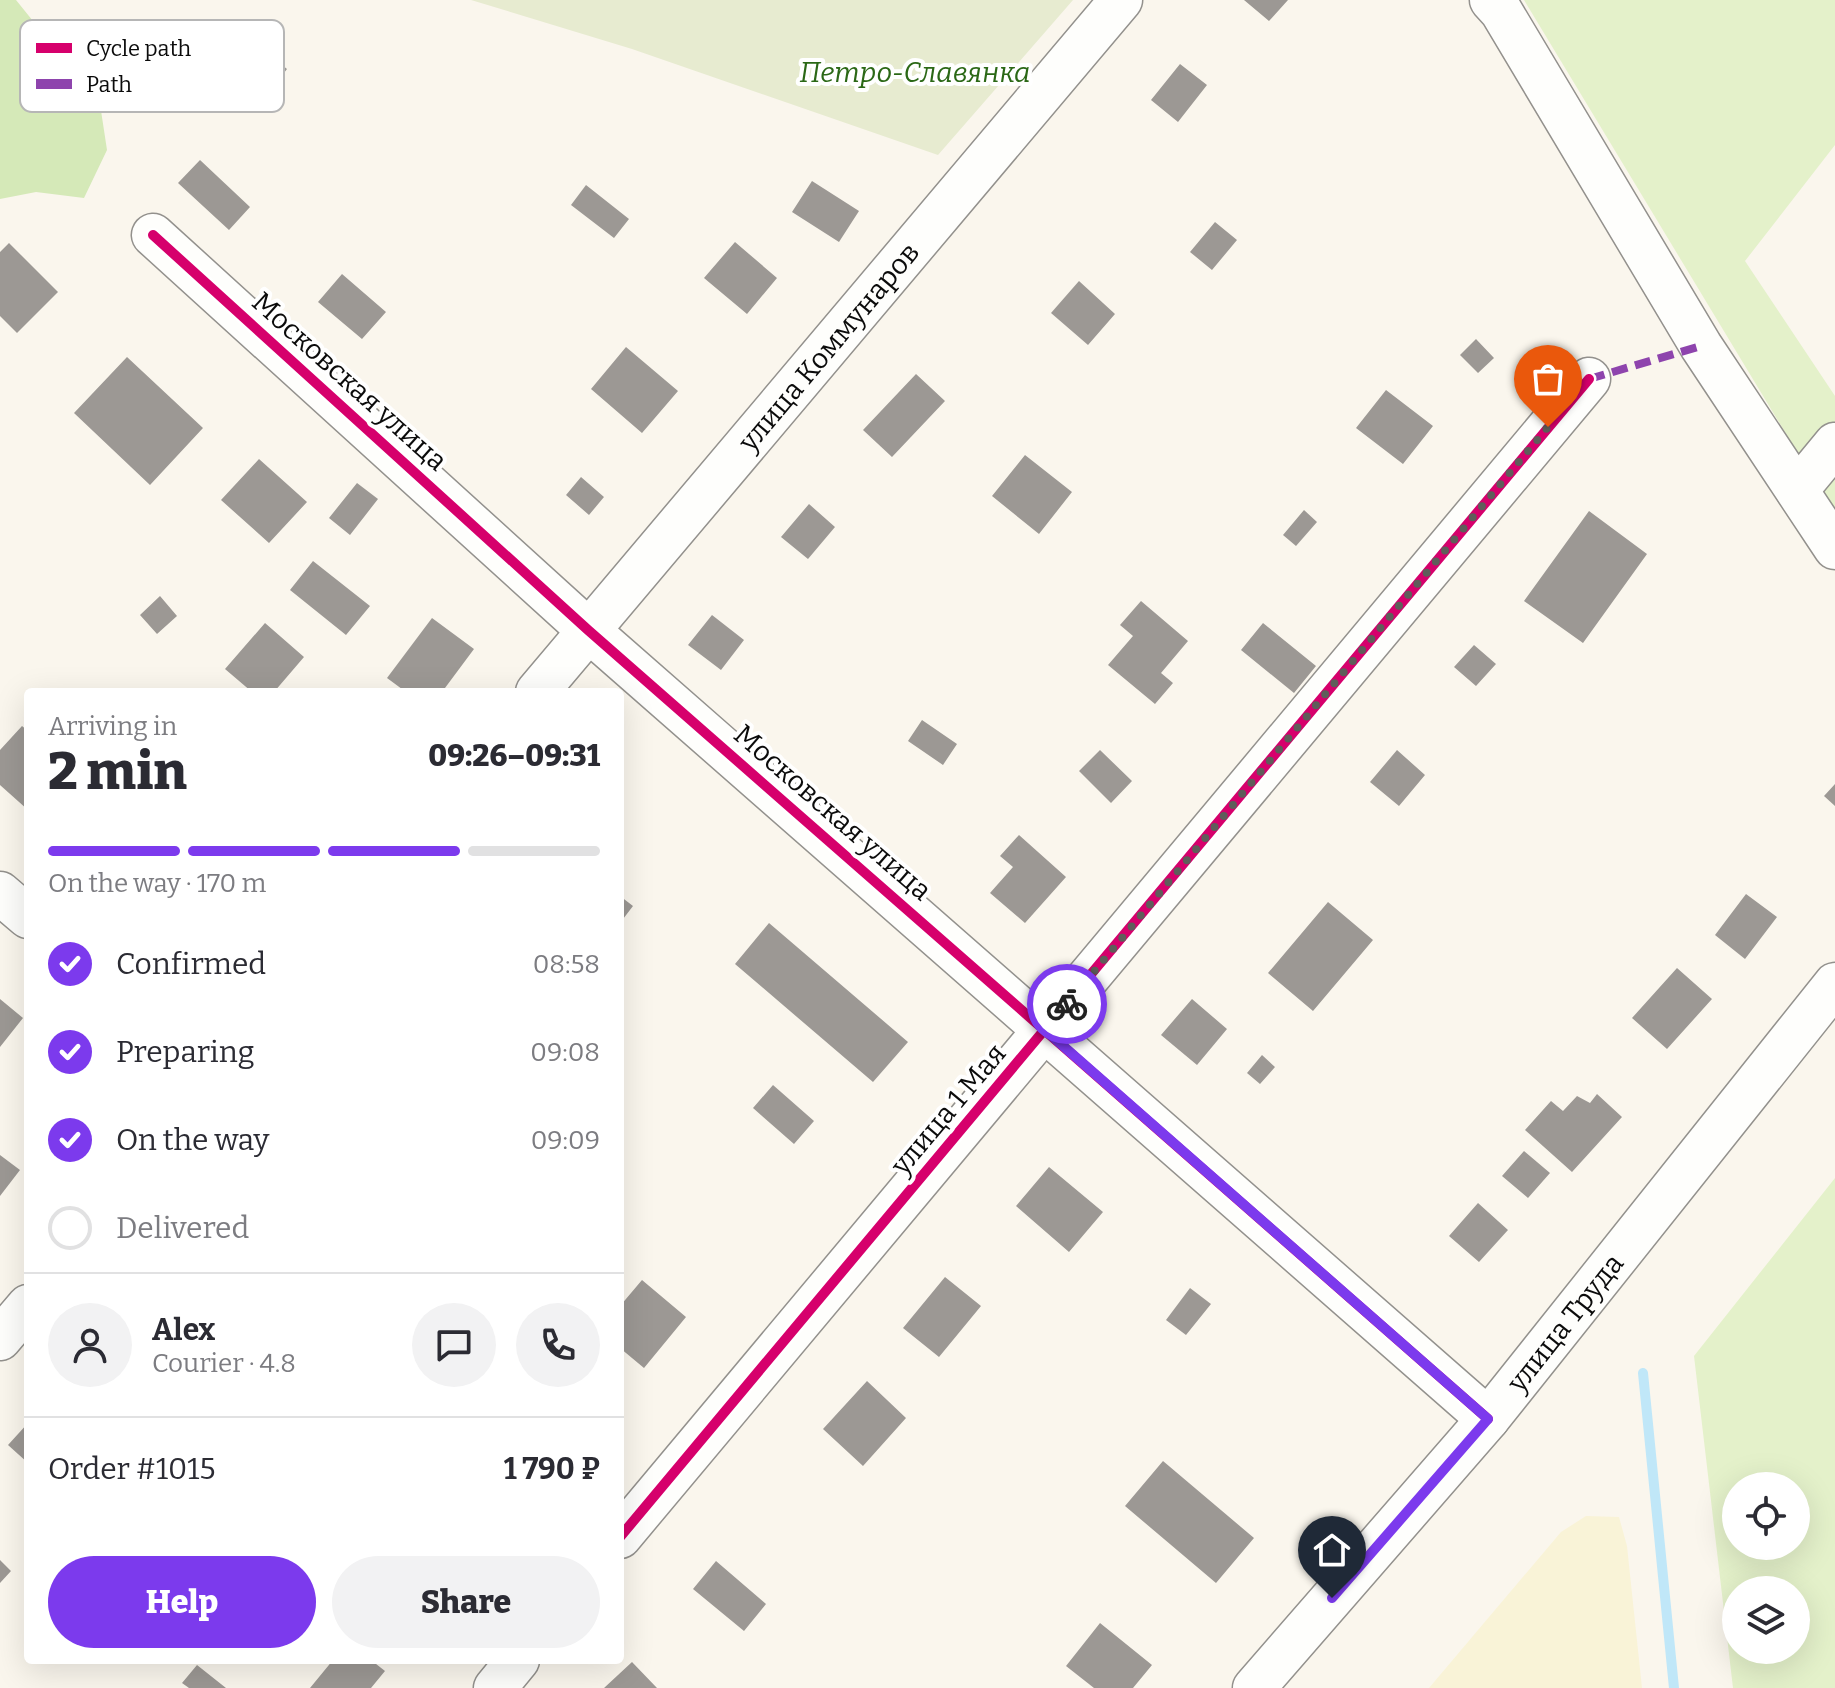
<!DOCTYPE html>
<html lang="en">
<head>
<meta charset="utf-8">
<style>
  body { margin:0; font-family:Bitter,serif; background:#f2f2f3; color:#2b2b33; height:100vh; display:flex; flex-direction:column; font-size:30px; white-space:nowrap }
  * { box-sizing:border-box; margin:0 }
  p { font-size:26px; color:#7c7c81 }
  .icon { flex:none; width:44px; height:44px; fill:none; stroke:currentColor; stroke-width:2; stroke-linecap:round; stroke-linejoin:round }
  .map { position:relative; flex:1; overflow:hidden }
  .panel { position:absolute; left:24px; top:688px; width:600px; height:976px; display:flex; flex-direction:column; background:#fff; border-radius:8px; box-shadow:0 8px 32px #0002 }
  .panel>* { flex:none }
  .buttons { position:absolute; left:1722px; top:1472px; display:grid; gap:16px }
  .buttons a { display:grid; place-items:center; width:88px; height:88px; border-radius:50%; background:#fff; box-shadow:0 8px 32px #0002; font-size:40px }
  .pin { position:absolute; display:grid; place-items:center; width:68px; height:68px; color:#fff; margin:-82px -34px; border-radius:50% 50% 50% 0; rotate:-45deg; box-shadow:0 0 8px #0007 }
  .pin .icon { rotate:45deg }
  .courier { position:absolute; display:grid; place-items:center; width:80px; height:80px; margin:-40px; border:6px solid #7c3aed; border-radius:50%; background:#fff; color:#222; box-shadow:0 2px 10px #0007 }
  .summary em { font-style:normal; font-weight:800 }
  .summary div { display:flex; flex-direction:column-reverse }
  .summary { display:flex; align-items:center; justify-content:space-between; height:136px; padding:0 24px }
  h1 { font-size:52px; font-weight:800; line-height:60px }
  .bar { display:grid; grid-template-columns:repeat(4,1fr); gap:12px 8px; align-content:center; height:96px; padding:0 24px }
  .bar i { height:10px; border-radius:6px; background:#e1e1e2 }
  .bar .current { background:#7c3aed }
  .bar p { grid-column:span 4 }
  .line { display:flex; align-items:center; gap:20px; padding:0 24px; border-top:2px solid #e1e1e2 }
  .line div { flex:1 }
  .round { display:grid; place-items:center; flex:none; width:84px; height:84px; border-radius:42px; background:#f2f2f3 }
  ol { padding:0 24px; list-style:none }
  li { display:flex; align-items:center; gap:24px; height:88px }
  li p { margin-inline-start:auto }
  li .icon { padding:8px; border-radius:50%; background:#7c3aed; color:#fff; stroke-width:4 }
  li:last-child { color:#7c7c81 }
  li i { width:44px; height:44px; border:4px solid #e1e1e2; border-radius:50% }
  .button { display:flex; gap:16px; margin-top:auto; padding:16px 24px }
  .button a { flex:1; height:92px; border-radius:48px; background:#7c3aed; color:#fff; font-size:32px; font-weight:800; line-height:92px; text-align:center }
  .button a+a { background:#f2f2f3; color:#2b2b33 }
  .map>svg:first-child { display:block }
  .farmland { fill:#f9f3d7 }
  .green { fill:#e4f1ca; fill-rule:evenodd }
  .forest { fill:#d5e9b8 }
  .cemetery { fill:#e7ebd0 }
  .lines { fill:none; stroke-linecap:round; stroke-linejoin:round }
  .stream { stroke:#c0e7f8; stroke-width:10 }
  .building { fill:#9c9894 }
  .minor-casing { stroke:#93918d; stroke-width:45 }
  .minor { stroke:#fefefc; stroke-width:42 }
  .quiet { stroke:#8e44ad; stroke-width:8; stroke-dasharray:16 8; stroke-linecap:butt }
  .cycleway-casing { stroke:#fff; stroke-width:15 }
  .cycleway { stroke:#d6006c; stroke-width:10 }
  .done { stroke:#5f5d5a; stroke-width:8; stroke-dasharray:0 14.4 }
  .route { stroke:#7c3aed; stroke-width:10 }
  .labels { text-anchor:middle; stroke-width:8; stroke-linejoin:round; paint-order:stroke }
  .park-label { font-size:28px; font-style:italic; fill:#2b6816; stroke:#fff }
  .street-label { font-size:28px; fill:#0b0b0b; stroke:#fff }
  .key { fill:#fff; stroke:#b6b6b6; stroke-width:2 }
  .key-label { font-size:22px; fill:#0b0b0b }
</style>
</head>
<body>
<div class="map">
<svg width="1835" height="1688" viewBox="0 0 1835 1688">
  <rect width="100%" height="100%" fill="#faf6ed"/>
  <path class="farmland" d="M1586,1516l33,1 8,29 15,142h-213l132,-156z"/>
  <path class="green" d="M1524,0h311v145l-90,116 90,135v119z
    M1835,1178v510h-102l-39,-332zM1736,1486h60v60h-60zM1736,1590h60v60h-60z"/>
  <path class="forest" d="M0,0h16l84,104 7,46 -23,48 -48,-6 -36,7z"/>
  <path class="cemetery" d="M471,0h602l-135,155 -306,-106z"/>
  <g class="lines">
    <path class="stream" d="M1643,1373l31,315"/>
  </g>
  <path class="building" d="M1244,0h44l-19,21z
    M265,51l22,18 -32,41 -23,-18z
    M1180,64l27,21 -29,37 -27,-22z
    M200,160l50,47 -21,23 -51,-47z
    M812,181l47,30 -20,31 -47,-30z
    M586,185l43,34 -15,19 -43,-33z
    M1215,222l22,18 -25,30 -22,-18z
    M735,242l42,36 -30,36 -43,-36z
    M9,243l49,49 -41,41 -17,-17v-64z
    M342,274l44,38 -24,27 -44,-37z
    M1079,281l36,33 -27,31 -37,-32z
    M1476,339l18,19 -16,15 -18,-18z
    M626,347l52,44 -36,42 -51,-44z
    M127,357l76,71 -53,57 -76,-72z
    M916,374l29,27 -53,56 -29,-27z
    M1386,390l47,36 -30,38 -47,-36z
    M1025,455l47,37 -33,42 -47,-38z
    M259,459l48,43 -38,41 -48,-43z
    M581,477l23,20 -15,18 -23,-20z
    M357,483l21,16 -28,36 -21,-17z
    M809,504l26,23 -27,32 -27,-22z
    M1304,510l13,12 -21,24 -13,-11z
    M1589,511l58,43 -64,89 -59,-42z
    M313,561l57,45 -24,29 -56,-45z
    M160,596l17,20 -20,18 -17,-19z
    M1141,601l47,40 -27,32 12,10 -18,21 -47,-39 25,-29 -13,-11z
    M712,615l32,25 -23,30 -33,-25z
    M432,618l42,31 -32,43h-36l-19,-14z
    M265,623l39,34 -30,35h-22l-27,-23z
    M1263,623l53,43 -22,27 -53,-43z
    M1474,645l22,19 -20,22 -22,-19z
    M922,720l35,24 -14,21 -35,-24z
    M22,726l6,5v79l-28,-25v-35z
    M1100,750l32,31 -21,22 -32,-32z
    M1397,750l28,25 -26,31 -29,-24z
    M1835,784v22l-11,-10z
    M1019,835l47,42 -41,46 -35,-30 23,-26 -13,-11z
    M1746,894l31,23 -32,42 -30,-24z
    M620,896l13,10 -13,17z
    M1328,902l45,38 -60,71 -45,-38z
    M769,923l139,119 -35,40 -138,-118z
    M1677,968l35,31 -45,50 -35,-31z
    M0,999l23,19 -23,29z
    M1192,999l35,30 -30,36 -36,-30z
    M1262,1055l13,12 -15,17 -13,-11z
    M773,1085l41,36 -20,23 -41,-36z
    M1597,1094l25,23 -50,55 -47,-42 26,-29 12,10 14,-15 13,7z
    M1524,1151l26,22 -22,25 -26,-22z
    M0,1155l20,15 -20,26z
    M1049,1167l54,45 -34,40 -53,-46z
    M1478,1203l30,27 -29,32 -30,-26z
    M945,1277l36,29 -42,51 -36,-29z
    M642,1280l44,37 -42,51 -24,-20v-42z
    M1190,1288l21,16 -25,31 -20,-15z
    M867,1381l39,37 -43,48 -40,-37z
    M28,1423v40l-20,-18z
    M1163,1461l91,77 -38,45 -91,-77z
    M0,1560l11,11 -11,12z
    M716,1561l50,43 -22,27 -51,-42z
    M1100,1623l52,42 -19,23h-39l-28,-22z
    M333,1660h38l14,11 -14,17h-61z
    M632,1662l25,26h-53z
    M197,1665l29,23h-37l-7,-5z"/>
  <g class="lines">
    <g class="minor-casing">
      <g id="minor">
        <path d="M1491,0l10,11 200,335 134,202"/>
        <path d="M153,235l435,395 900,789"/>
        <path d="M1797,490l38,-46"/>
        <path id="s1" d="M537,692l584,-692"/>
        <path d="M0,893l28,24"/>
        <path d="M0,1339l28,-33"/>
        <path d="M620,1537l969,-1158"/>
        <path d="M495,1688l23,-28"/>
        <path id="s2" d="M1254,1688l234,-269 347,-435"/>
      </g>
    </g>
    <use href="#minor" class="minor"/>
    <path class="quiet" d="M1589,379l112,-33"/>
    <g class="cycleway-casing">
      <path id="cycleway" d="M153,235l435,395 900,789
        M620,1537l969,-1158"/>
    </g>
    <use href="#cycleway" class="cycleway"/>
  </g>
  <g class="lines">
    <path class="done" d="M1067,1004l481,-577"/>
    <path class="route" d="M1067,1004l-22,26 443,389 -156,179"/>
  </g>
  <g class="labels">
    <g class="park-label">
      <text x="915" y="82">Петро-Славянка</text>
    </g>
    <g class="street-label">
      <text dy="10" stroke="none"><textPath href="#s1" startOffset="452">улица Коммунаров</textPath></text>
      <text transform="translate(350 381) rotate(42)" y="10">Московская улица</text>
      <text transform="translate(833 812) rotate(41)" y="10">Московская улица</text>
      <text transform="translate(948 1109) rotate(-50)" y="10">улица 1 Мая</text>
      <text dy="10" stroke="none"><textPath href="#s2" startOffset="480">улица Труда</textPath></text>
    </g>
  </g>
  <rect x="20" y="20" width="264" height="92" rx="12" class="key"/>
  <rect x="36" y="43" width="36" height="10" fill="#d6006c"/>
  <rect x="36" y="79" width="36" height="10" fill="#8e44ad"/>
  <g class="key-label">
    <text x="86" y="56">Cycle path</text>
    <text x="86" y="92">Path</text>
  </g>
</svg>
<div class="buttons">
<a><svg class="icon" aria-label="locate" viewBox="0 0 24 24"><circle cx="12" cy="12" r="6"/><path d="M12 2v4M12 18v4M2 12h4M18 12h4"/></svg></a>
<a><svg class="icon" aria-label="layers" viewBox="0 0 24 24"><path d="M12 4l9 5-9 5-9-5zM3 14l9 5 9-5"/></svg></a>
</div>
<div class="pin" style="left:1548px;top:427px;background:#ea580c"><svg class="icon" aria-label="bag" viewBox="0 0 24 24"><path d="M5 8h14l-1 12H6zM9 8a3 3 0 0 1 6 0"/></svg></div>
<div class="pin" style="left:1332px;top:1598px;background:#1f2937"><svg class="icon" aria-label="home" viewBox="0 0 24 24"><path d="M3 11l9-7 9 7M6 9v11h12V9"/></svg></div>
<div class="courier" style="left:1067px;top:1004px"><svg class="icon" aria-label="bike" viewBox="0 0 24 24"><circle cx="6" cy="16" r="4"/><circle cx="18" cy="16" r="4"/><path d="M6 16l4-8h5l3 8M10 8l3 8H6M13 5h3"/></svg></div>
<section class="panel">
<div class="summary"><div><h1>2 min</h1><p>Arriving in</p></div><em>09:26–09:31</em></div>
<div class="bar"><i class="current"></i><i class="current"></i><i class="current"></i><i></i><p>On the way · 170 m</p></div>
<ol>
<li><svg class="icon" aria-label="check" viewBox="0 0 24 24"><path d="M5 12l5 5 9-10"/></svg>Confirmed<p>08:58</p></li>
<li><svg class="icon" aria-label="check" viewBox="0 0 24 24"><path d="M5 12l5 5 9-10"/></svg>Preparing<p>09:08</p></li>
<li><svg class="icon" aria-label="check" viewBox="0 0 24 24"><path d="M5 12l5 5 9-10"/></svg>On the way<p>09:09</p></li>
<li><i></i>Delivered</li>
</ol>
<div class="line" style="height:144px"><a class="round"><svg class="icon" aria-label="person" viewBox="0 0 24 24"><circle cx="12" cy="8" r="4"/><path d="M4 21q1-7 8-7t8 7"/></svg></a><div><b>Alex</b><p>Courier · 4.8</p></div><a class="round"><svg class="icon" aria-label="chat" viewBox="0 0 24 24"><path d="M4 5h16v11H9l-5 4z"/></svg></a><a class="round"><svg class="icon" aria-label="phone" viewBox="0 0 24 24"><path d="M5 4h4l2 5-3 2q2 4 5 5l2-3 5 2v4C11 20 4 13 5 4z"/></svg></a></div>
<div class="line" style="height:104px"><div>Order #1015</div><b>1 790 ₽</b></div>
<div class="button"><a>Help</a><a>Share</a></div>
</section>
</div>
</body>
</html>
